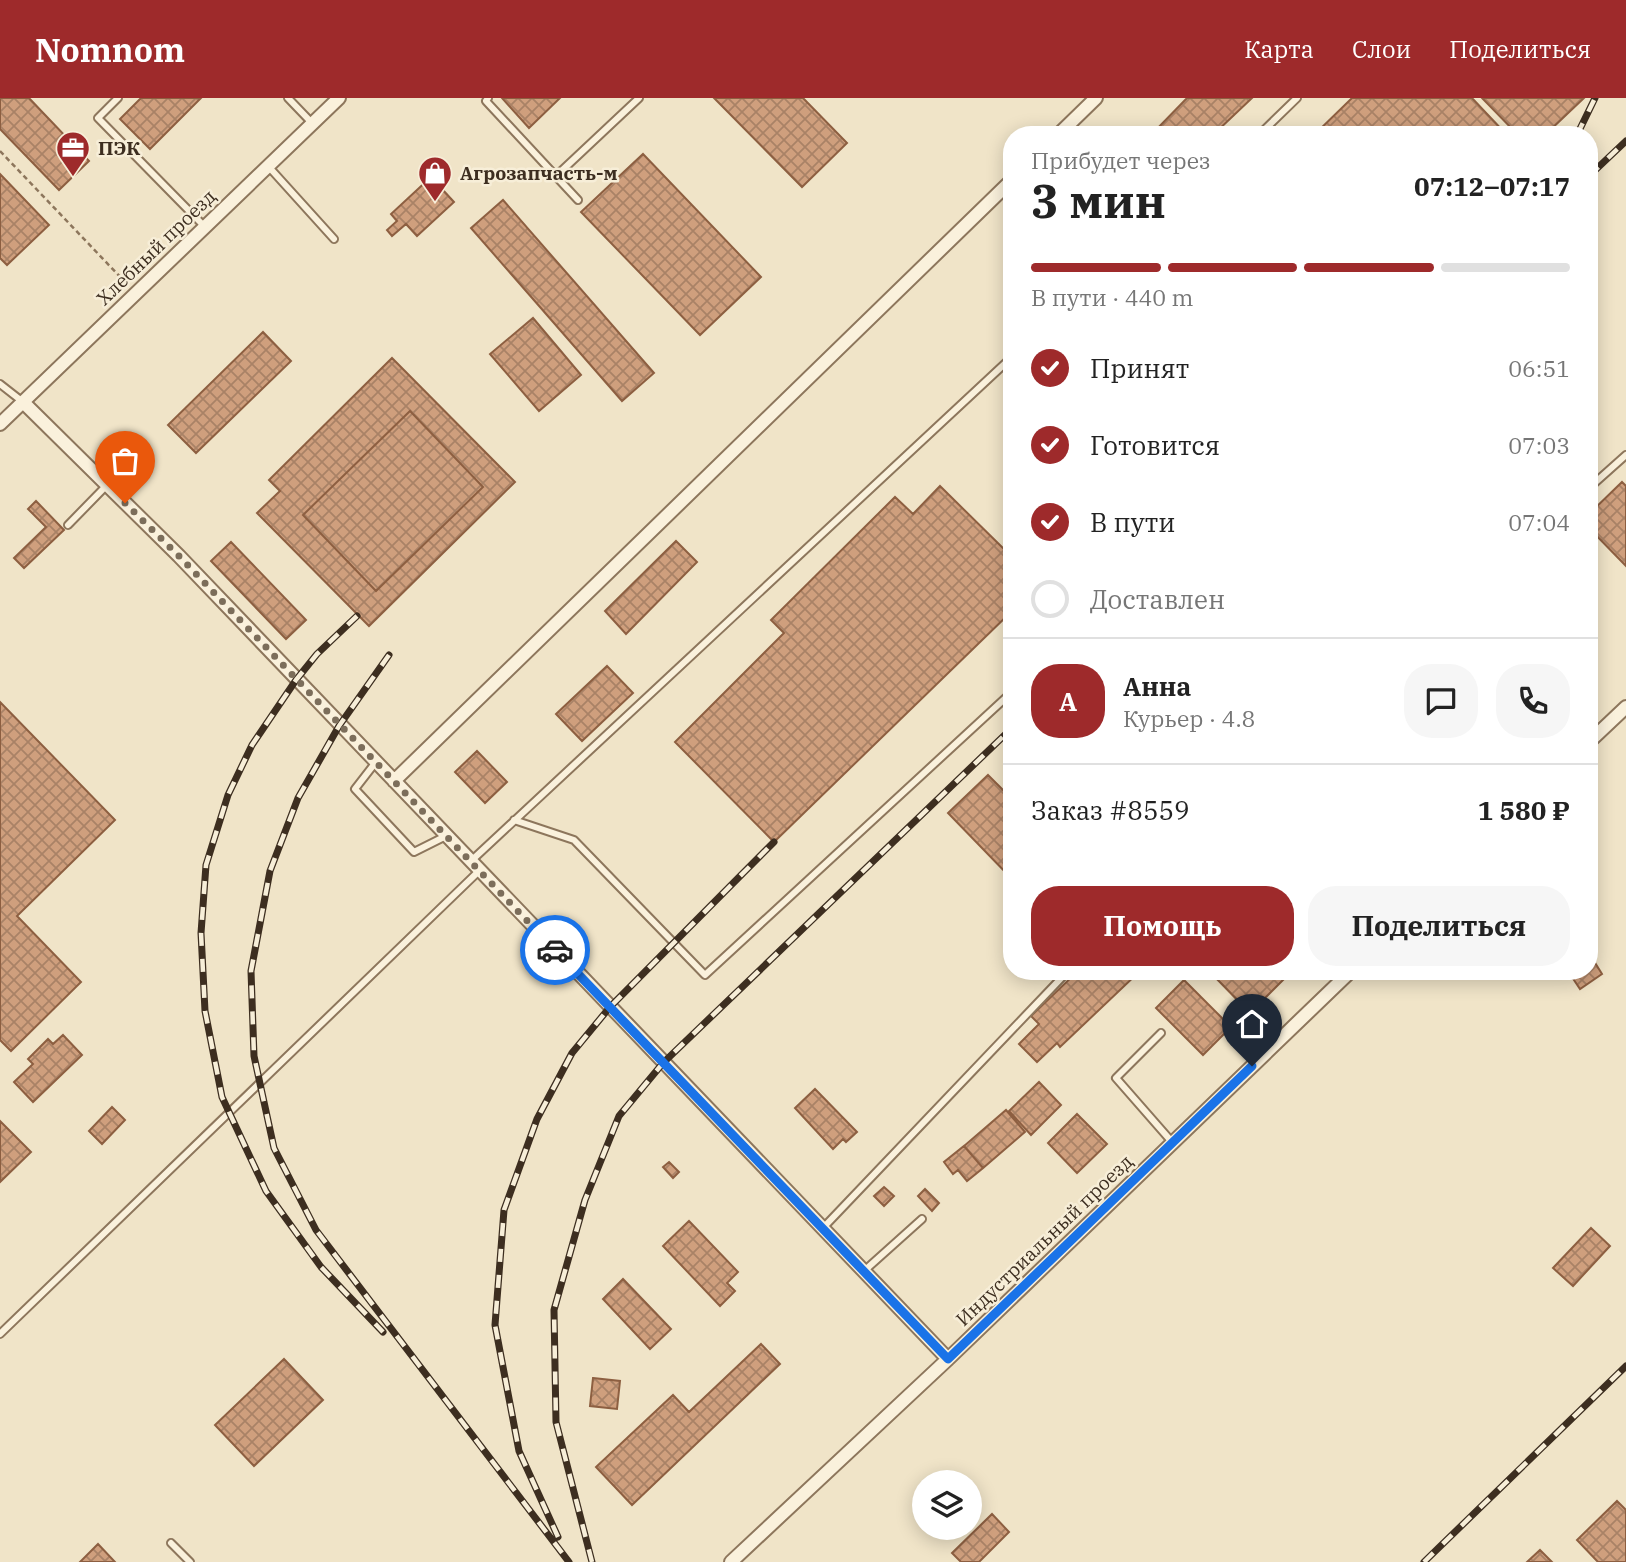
<!DOCTYPE html>
<html lang="ru">
<head>
<meta charset="utf-8">
<style>
  body { margin:0; font-family:"IBM Plex Serif",serif; background:#f6f6f6; color:#222; height:100vh; display:flex; flex-direction:column; font-size:26px; white-space:nowrap }
  * { box-sizing:border-box; margin:0 }
  p { font-size:23px; color:#767676 }
  .icon { flex:none; width:38px; height:38px; fill:none; stroke:currentColor; stroke-width:2; stroke-linecap:round; stroke-linejoin:round }
  .map { position:relative; flex:1; overflow:hidden }
  .panel { position:absolute; left:1003px; top:28px; width:595px; height:854px; display:flex; flex-direction:column; background:#fff; border-radius:28px; box-shadow:0 4px 18px #0003 }
  .panel>* { flex:none }
  .fabs { position:absolute; left:912px; top:1372px; display:grid; gap:14px }
  .fabs a { display:grid; place-items:center; width:70px; height:70px; border-radius:50%; background:#fff; box-shadow:0 4px 18px #0003; font-size:35px }
  .pin { position:absolute; display:grid; place-items:center; width:60px; height:60px; color:#fff; margin:-72px -30px; border-radius:50% 50% 50% 0; rotate:-45deg; box-shadow:0 0 7px #0007 }
  .pin .icon { rotate:45deg }
  .courier { position:absolute; display:grid; place-items:center; width:70px; height:70px; margin:-35px; border:5px solid #1a73e8; border-radius:50%; background:#fff; color:#222; box-shadow:0 2px 9px #0007 }
  .headline em { font-style:normal; font-weight:700 }
  .headline div { display:flex; flex-direction:column-reverse }
  .headline { display:flex; align-items:center; justify-content:space-between; height:119px; padding:0 28px }
  h1 { font-size:46px; font-weight:700; line-height:52px }
  .bar { display:grid; grid-template-columns:repeat(4,1fr); gap:10px 7px; align-content:center; height:84px; padding:0 28px }
  .bar i { height:9px; border-radius:5px; background:#e0e0e0 }
  .bar .current { background:#9e2a2b }
  .bar p { grid-column:span 4 }
  .line { display:flex; align-items:center; gap:18px; padding:0 28px; border-top:2px solid #e0e0e0 }
  .line div { flex:1 }
  .round { display:grid; place-items:center; flex:none; width:74px; height:74px; border-radius:28px; background:#f6f6f6 }
  ol { padding:0 28px; list-style:none }
  li { display:flex; align-items:center; gap:21px; height:77px }
  li p { margin-inline-start:auto }
  li .icon { padding:7px; border-radius:50%; background:#9e2a2b; color:#fff; stroke-width:4 }
  li:last-child { color:#767676 }
  li i { width:38px; height:38px; border:4px solid #e0e0e0; border-radius:50% }
  .cta { display:flex; gap:14px; margin-top:auto; padding:14px 28px }
  .cta a { flex:1; height:80px; border-radius:28px; background:#9e2a2b; color:#fff; font-size:28px; font-weight:700; line-height:80px; text-align:center }
  .cta a+a { background:#f6f6f6; color:#222 }
  header { display:flex; align-items:center; gap:42px; box-sizing:border-box; height:98px; padding:0 35px; background:#9e2a2b; color:#fff }
  header strong { font-size:33px }
  nav { display:flex; gap:38px; margin-inline-start:auto; font-size:24px }
  .map>svg:first-child { display:block }
  .building { fill:url(#building-cross-hatch); stroke:#8d5f41; stroke-width:2 }
  .lines { fill:none; stroke-linecap:round; stroke-linejoin:round }
  .lane-casing { stroke:#8d765c; stroke-width:10 }
  .street-casing { stroke:#8d765c; stroke-width:16 }
  .path { stroke:#8d765c; stroke-width:2.5; stroke-dasharray:5 3.5; stroke-linecap:butt }
  .lane { stroke:#faf1dc; stroke-width:6 }
  .street { stroke:#faf1dc; stroke-width:12 }
  .rail-casing { stroke:#3d2e20; stroke-width:7 }
  .rail { stroke:#f7eed8; stroke-width:4.5; stroke-dasharray:13; stroke-linecap:butt }
  .done { stroke:#7c6e5b; stroke-width:7; stroke-dasharray:0 12.6 }
  .route { stroke:#1a73e8; stroke-width:9 }
  .labels { text-anchor:middle; stroke-width:5; stroke-linejoin:round; paint-order:stroke }
  .poi-label { font-size:19px; font-weight:bold; fill:#3d2e20; stroke:#f7eed8; text-anchor:start }
  .street-label { font-size:19px; fill:#3d2e20; stroke:#f7eed8 }
</style>
</head>
<body>
<header>
<strong>Nomnom</strong>
<nav><a>Карта</a><a>Слои</a><a>Поделиться</a></nav>
</header>
<div class="map">
<svg width="1626" height="1464" viewBox="0 0 1626 1464">
  <defs>
    <pattern id="building-cross-hatch" width="8" height="8" patternUnits="userSpaceOnUse" patternTransform="scale(1.75)"><rect width="8" height="8" fill="#cf9f7d"/><path d="M0 0l8 8M0 8l8-8" fill="none" stroke="#a98266"/></pattern>
  </defs>
  <rect width="100%" height="100%" fill="#f0e4c8"/>
  <path class="building" d="M0,0h29l60,63 -30,29 -59,-61z
    M141,0h60l-51,51 -30,-30z
    M502,0h58l-31,30z
    M714,0h89l44,45 -45,44z
    M1187,0h65l-39,37h-62z
    M1352,0h120l35,37h-193z
    M1482,0h102l-39,37h-27z
    M643,56l118,123 -61,58 -119,-123z
    M0,76l49,51 -42,40 -7,-7z
    M431,79l23,25 -37,34 -11,-12 -14,12 -5,-6 10,-9 -6,-7z
    M503,102l151,173 -32,28 -151,-173z
    M533,220l48,57 -42,36 -49,-57z
    M263,234l28,29 -95,92 -28,-28z
    M392,260l123,124 -146,144 -112,-113 23,-22 -11,-11z
    M410,313l73,76 -107,104 -73,-76z
    M1622,384l4,4v80l-37,-38v-14z
    M940,388l72,71v54l-238,231 -99,-100 109,-109 -13,-13 124,-123 18,17z
    M36,403l28,29 -40,38 -10,-10 32,-31 -18,-18z
    M676,443l21,21 -71,72 -21,-23z
    M231,444l75,78 -20,19 -75,-78z
    M607,568l26,27 -51,48 -26,-27z
    M0,604l115,118 -98,96 64,66 -70,69 -11,-11z
    M477,653l30,31 -22,21 -30,-31z
    M988,677l24,24v80l-64,-66z
    M1589,855l13,21 -22,15 -12,-18h21z
    M1078,873h62l-80,76 -3,-4 -20,19 -18,-18 20,-20 -8,-8z
    M1209,873h83l-42,42z
    M1184,882l47,47 -28,28 -47,-47z
    M63,937l19,20 -49,47 -19,-20 19,-18 -5,-5 20,-20 5,5z
    M1039,984l22,23 -30,30 -22,-24z
    M815,991l42,43 -11,10 -3,-3 -10,10 -38,-41z
    M112,1009l13,13 -23,24 -13,-13z
    M1006,1012l19,22 -42,36 -19,-22z
    M1077,1016l30,30 -30,29 -29,-30z
    M0,1023l31,31 -31,30z
    M964,1048l19,22 -16,13 -9,-11 -5,4 -9,-12z
    M669,1064l10,10 -6,6 -10,-11z
    M884,1089l10,9 -10,10 -10,-10z
    M925,1091l14,14 -7,8 -14,-15z
    M689,1123l49,51 -11,11 8,8 -15,15 -57,-60z
    M1591,1130l19,18 -37,40 -20,-18z
    M623,1181l48,50 -21,20 -47,-50z
    M761,1246l19,20 -148,141 -36,-38 77,-72 16,17z
    M284,1261l39,41 -69,66 -39,-41z
    M593,1280l27,3 -3,28 -27,-3z
    M1617,1403l9,9v52h-28l-21,-22z
    M992,1416l17,18 -30,30h-18l-9,-9z
    M98,1446l17,18h-35z
    M1540,1452l12,12h-25z"/>
  <g class="lines">
    <g class="lane-casing">
      <path id="lane" d="M118,0l-20,20 107,109
        M288,0l24,25
        M488,0l-2,3 92,99
        M1069,26l10,11
        M1259,37l38,-37
        M268,68l66,73
        M556,78l83,-78
        M0,286l23,18
        M1589,390l37,-33
        M68,427l39,-40
        M376,664l-21,27 59,63 32,-16
        M514,722l60,20 131,135 307,-283
        M471,763l541,-504
        M1161,935l-45,45 56,64
        M823,1130l245,-257
        M864,1173l58,-52
        M0,1236l479,-463
        M171,1445l19,19"/>
    </g>
    <g class="street-casing">
      <path id="street" d="M1058,37l38,-37
        M23,304l156,154 769,803
        M0,326l339,-326
        M1589,644l37,-35
        M394,683l618,-601
        M731,1464l217,-203 403,-388"/>
    </g>
    <path class="path" d="M0,53l126,132"/>
    <use href="#lane" class="lane"/>
    <use href="#street" class="street"/>
    <g class="rail-casing">
      <path id="rail" d="M1577,37l18,-37
        M1589,78l37,-35
        M357,518l-40,38 -21,26 -44,65 -24,50 -22,70 -5,68 4,78 17,86 44,94 55,76 62,65
        M389,557l-50,71 -41,72 -28,73 -19,100 3,85 20,92 42,82 253,332
        M558,1439l-39,-86 -24,-126 9,-115 33,-91 35,-66 38,-46 164,-165
        M592,1464l-36,-140 -2,-112 31,-110 34,-84 44,-53 349,-335
        M1424,1464l202,-196"/>
    </g>
    <use href="#rail" class="rail"/>
  </g>
  <g class="lines">
    <path class="done" d="M125,405l54,53 376,394"/>
    <path class="route" d="M555,852l393,409 304,-293"/>
  </g>
  <defs>
    <g id="office-pin" transform="scale(1.75)"><path d="M0 17L-7.5 6A9.5 9.5 0 1 1 7.5 6Z" fill="#9e2a2b" stroke="#f7eed8"/><path d="M-6-3h4V-5.5h4V-3h4V5H-6ZM-1-4.5V-3h2v-1.5ZM-6 0V1H6V0Z" fill="#fff"/></g>
    <g id="shop-pin" transform="scale(1.75)"><path d="M0 17L-7.5 6A9.5 9.5 0 1 1 7.5 6Z" fill="#9e2a2b" stroke="#f7eed8"/><path d="M-5-2.5h2.3a2.7 3.5 0 0 1 5.4 0H5L5.5 6h-11ZM-1.5-2.5h3a1.5 2.3 0 0 0-3 0Z" fill="#fff"/></g>
  </defs>
  <g fill-rule="evenodd">
    <use href="#office-pin" x="73" y="50"/>
    <use href="#shop-pin" x="435" y="75"/>
  </g>
  <g class="labels">
    <g class="poi-label">
      <text x="98" y="57">ПЭК</text>
      <text x="460" y="82">Агрозапчасть-м</text>
    </g>
    <g class="street-label">
      <text transform="translate(156 149) rotate(-44)" y="7">Хлебный проезд</text>
      <text transform="translate(1044 1142) rotate(-44)" y="7">Индустриальный проезд</text>
    </g>
  </g>
</svg>
<div class="fabs">
<a><svg class="icon" aria-label="layers" viewBox="0 0 24 24"><path d="M12 4l9 5-9 5-9-5zM3 14l9 5 9-5"/></svg></a>
</div>
<div class="pin" style="left:125px;top:405px;background:#ea580c"><svg class="icon" aria-label="bag" viewBox="0 0 24 24"><path d="M5 8h14l-1 12H6zM9 8a3 3 0 0 1 6 0"/></svg></div>
<div class="pin" style="left:1252px;top:968px;background:#1f2937"><svg class="icon" aria-label="home" viewBox="0 0 24 24"><path d="M3 11l9-7 9 7M6 9v11h12V9"/></svg></div>
<div class="courier" style="left:555px;top:852px"><svg class="icon" aria-label="car" viewBox="0 0 24 24"><path d="M5 17H2v-5l4-1 3-4h7l3 4 3 1v5h-3M9 17h6M6 11h13"/><circle cx="7" cy="17" r="2"/><circle cx="17" cy="17" r="2"/></svg></div>
<section class="panel">
<div class="headline"><div><h1>3 мин</h1><p>Прибудет через</p></div><em>07:12–07:17</em></div>
<div class="bar"><i class="current"></i><i class="current"></i><i class="current"></i><i></i><p>В пути · 440 m</p></div>
<ol>
<li><svg class="icon" aria-label="check" viewBox="0 0 24 24"><path d="M5 12l5 5 9-10"/></svg>Принят<p>06:51</p></li>
<li><svg class="icon" aria-label="check" viewBox="0 0 24 24"><path d="M5 12l5 5 9-10"/></svg>Готовится<p>07:03</p></li>
<li><svg class="icon" aria-label="check" viewBox="0 0 24 24"><path d="M5 12l5 5 9-10"/></svg>В пути<p>07:04</p></li>
<li><i></i>Доставлен</li>
</ol>
<div class="line" style="height:126px"><b class="round" style="background:#9e2a2b;color:#fff">А</b><div><b>Анна</b><p>Курьер · 4.8</p></div><a class="round"><svg class="icon" aria-label="chat" viewBox="0 0 24 24"><path d="M4 5h16v11H9l-5 4z"/></svg></a><a class="round"><svg class="icon" aria-label="phone" viewBox="0 0 24 24"><path d="M5 4h4l2 5-3 2q2 4 5 5l2-3 5 2v4C11 20 4 13 5 4z"/></svg></a></div>
<div class="line" style="height:91px"><div>Заказ #8559</div><b>1 580 ₽</b></div>
<div class="cta"><a>Помощь</a><a>Поделиться</a></div>
</section>
</div>
</body>
</html>
